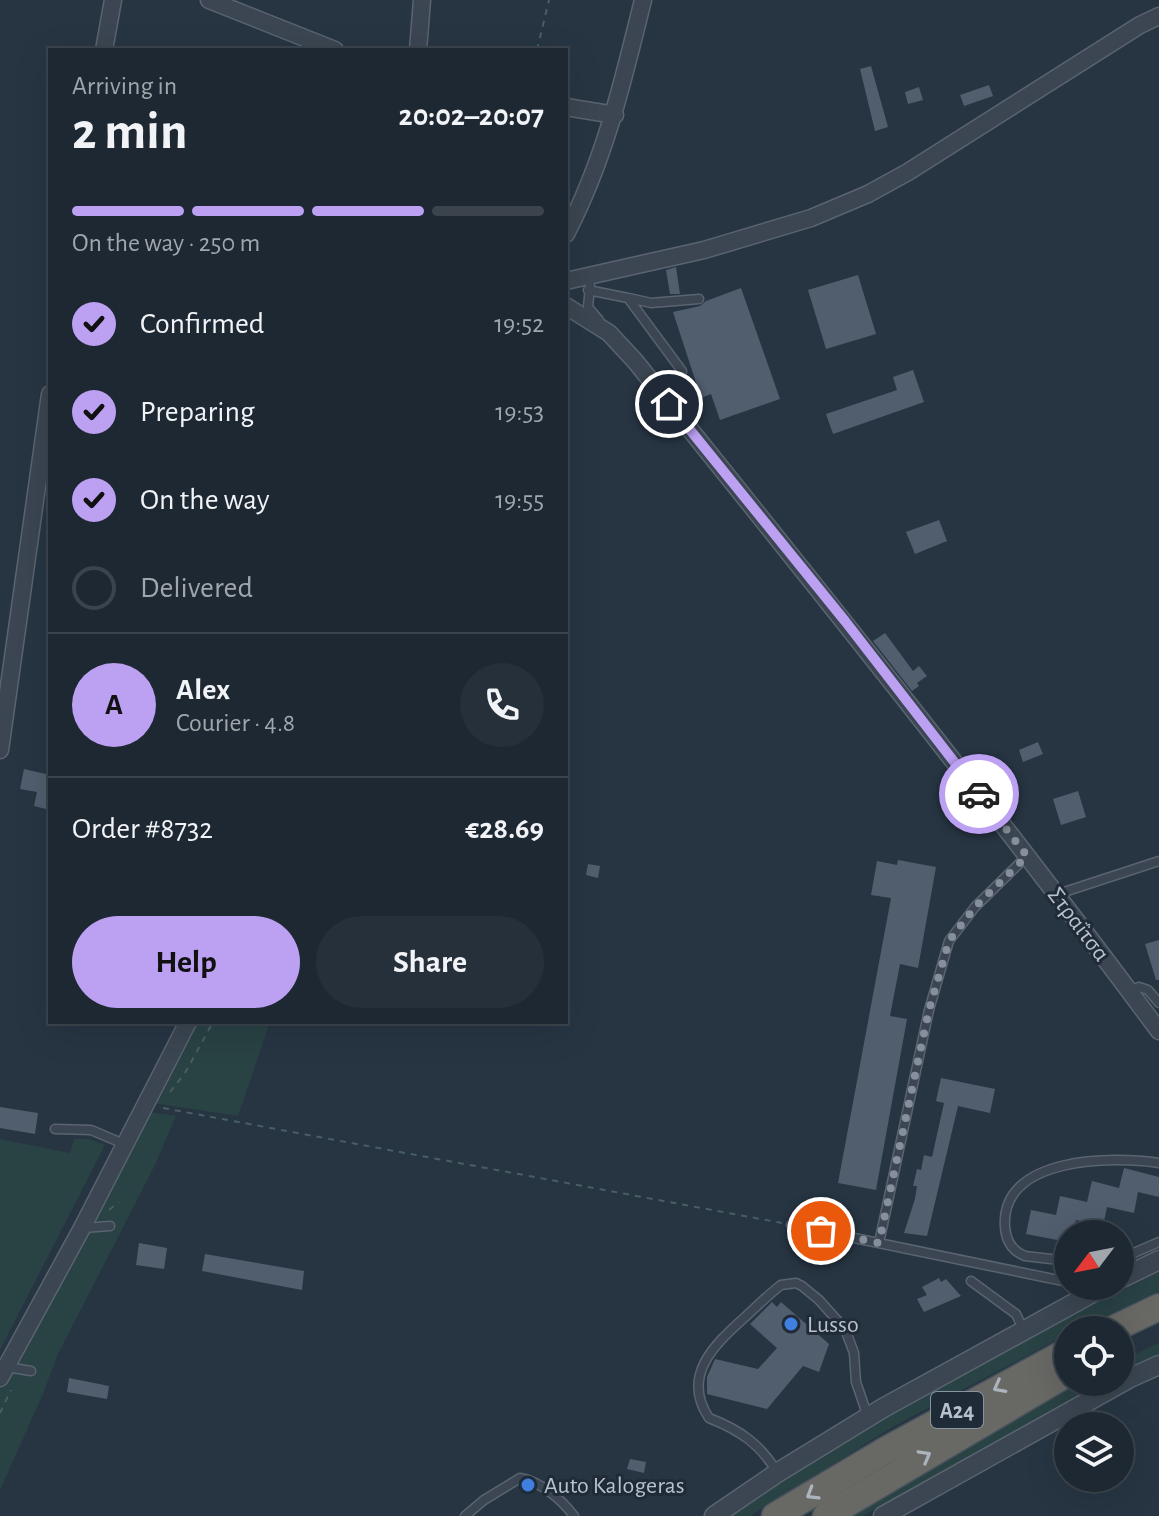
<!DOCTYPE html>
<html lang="en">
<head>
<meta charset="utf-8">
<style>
  body { margin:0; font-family:"Alegreya Sans",sans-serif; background:#25303a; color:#f1f3f6; height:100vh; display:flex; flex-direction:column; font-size:30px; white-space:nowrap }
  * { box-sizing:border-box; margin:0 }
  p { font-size:26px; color:#a0a6ac }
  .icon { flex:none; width:44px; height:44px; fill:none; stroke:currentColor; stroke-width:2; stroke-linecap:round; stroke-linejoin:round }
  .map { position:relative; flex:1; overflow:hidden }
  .panel { position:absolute; left:48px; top:48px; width:520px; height:976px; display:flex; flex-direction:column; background:#1d2832; border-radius:0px; box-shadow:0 8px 32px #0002,0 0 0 2px #3b444d }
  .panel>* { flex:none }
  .needle { width:52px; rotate:238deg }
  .controls { position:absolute; left:1054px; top:1220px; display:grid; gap:16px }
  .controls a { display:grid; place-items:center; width:80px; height:80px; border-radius:50%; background:#1d2832; box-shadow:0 8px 32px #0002,0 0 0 2px #3b444d; font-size:40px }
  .pin { position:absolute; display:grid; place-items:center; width:68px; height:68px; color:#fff; margin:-34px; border:4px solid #fff; border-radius:50%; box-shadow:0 2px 8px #0007 }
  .courier { position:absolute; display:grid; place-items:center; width:80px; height:80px; margin:-40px; border:6px solid #bca0f2; border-radius:50%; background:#fff; color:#222; box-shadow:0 2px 10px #0007 }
  .summary em { font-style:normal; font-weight:700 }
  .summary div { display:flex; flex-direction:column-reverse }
  .summary { display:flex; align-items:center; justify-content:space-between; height:136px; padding:0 24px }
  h1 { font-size:52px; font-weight:700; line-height:60px }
  .bar { display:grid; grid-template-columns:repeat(4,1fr); gap:12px 8px; align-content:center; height:96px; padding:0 24px }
  .bar i { height:10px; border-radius:6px; background:#3b444d }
  .bar .selected { background:#bca0f2 }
  .bar p { grid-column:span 4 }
  .line { display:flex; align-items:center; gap:20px; padding:0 24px; border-top:2px solid #3b444d }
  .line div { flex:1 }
  .round { display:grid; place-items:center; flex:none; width:84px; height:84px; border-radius:42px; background:#25303a }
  ol { padding:0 24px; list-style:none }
  li { display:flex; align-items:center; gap:24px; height:88px }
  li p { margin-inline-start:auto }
  li .icon { padding:8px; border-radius:50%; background:#bca0f2; color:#111; stroke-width:4 }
  li:last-child { color:#a0a6ac }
  li i { width:44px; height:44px; border:4px solid #3b444d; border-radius:50% }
  .button { display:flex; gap:16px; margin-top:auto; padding:16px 24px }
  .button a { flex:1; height:92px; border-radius:48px; background:#bca0f2; color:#111; font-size:32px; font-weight:700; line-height:92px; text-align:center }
  .button a+a { background:#25303a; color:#f1f3f6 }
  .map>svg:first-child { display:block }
  .green { fill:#294244 }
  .building { fill:#505e6e }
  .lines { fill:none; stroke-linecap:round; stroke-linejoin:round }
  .service-casing { stroke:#596470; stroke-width:11 }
  .minor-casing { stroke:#596470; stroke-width:19 }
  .tertiary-casing { stroke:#596470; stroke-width:21 }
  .trunk-casing { stroke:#46515d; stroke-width:29 }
  .path { stroke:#475f60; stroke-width:2; stroke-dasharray:6 6; stroke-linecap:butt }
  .service { stroke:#3b4652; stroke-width:8 }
  .minor { stroke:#3b4652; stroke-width:16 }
  .tertiary { stroke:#3b4652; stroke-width:18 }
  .trunk { stroke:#686865; stroke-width:26 }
  .oneway { stroke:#acb4bd }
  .done { stroke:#85909c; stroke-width:8; stroke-dasharray:0 14.4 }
  .route { stroke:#bca0f2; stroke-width:10 }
  .shop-dot { fill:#3f7fe0; stroke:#202b38; stroke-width:3 }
  .labels { text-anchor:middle; stroke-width:6; stroke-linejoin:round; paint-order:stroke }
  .shield { fill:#202b38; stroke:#8a94a0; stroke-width:2 }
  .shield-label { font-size:22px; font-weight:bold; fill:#b8c1cc }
  .street-label { font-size:24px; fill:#b8c1cc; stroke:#202b38 }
  .poi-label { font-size:24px; fill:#b8c1cc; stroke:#202b38; text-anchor:start }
</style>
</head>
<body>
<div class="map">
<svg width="1159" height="1516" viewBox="0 0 1159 1516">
  <rect width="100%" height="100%" fill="#273543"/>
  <path class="green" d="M189,1022h81l-32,94 -91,-14z
    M141,1111l35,5 -22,51 -96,187 -15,40 -43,96v-112z
    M0,1139l70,14 4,-14h15l16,6 -105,205z
    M1159,1272v19l-82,39h-9v4l-172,91 -146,91h-29l55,-39 229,-130z
    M1159,1343v16l-39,19v-17z
    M1079,1382h33l-249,134h-25z"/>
  <path class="building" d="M871,66l17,61 -13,4 -15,-62z
    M989,85l4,11 -29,10 -4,-11z
    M919,87l4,13 -15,4 -3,-12z
    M676,267l4,27h-10l-4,-24z
    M858,275l18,59 -50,15 -18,-59z
    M741,288l39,111 -60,21 -9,-26 -10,4 -28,-86 27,-6 6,-5z
    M913,370l11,32 -91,32 -7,-20 71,-24 -4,-13z
    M939,520l8,21 -32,13 -9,-22z
    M885,633l28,38 6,-5 8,10 -10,7 2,3 -7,5 -39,-50z
    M1038,742l5,12 -20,8 -4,-12z
    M24,769l26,6v35l-16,-4 3,-14 -17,-3z
    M1078,791l8,26 -25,8 -8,-26z
    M898,860l38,7 -18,101 -18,-4 -10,52 17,3 -31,171 -38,-7 53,-285 -20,-3 6,-34 20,4z
    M588,864l12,2 -2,12 -12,-3z
    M1159,940v40h-3l-11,-36z
    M941,1078l54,11 -5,24 -32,-7 -31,130 -23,-3 11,-34 2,-13h-4l4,-17 4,1 3,-15 8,2 12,-54 -8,-2z
    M0,1107l38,6 -3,21 -35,-6z
    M1124,1168l35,9v20l-21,-5 -4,21 -27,-6 -4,19 -27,-6 -3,14h-5v8l-42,-8 5,-24 25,5 4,-19 27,6 5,-21 27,7z
    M139,1243l28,5 -3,21 -28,-4z
    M205,1254l99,17 -2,19 -100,-19z
    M939,1278l2,4 5,-3 15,17 -37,16 -7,-13 10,-4 -5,-8z
    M772,1302l5,5 4,-5 48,42 -10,28 -16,-6 -36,43 -60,-15v-17l8,-18 43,10 19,-21 -27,-24z
    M69,1378l40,8 -2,13 -40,-7z
    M630,1459l16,3 -2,11 -17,-4z"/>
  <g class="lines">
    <g class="service-casing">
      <path id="service" d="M590,286l-2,21 11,13
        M588,290l40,8 54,73
        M629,298l22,5 48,-4
        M1058,894l101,-33
        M1130,991l9,-4 9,3 11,13
        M55,1129l36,1 33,14
        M791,1225l277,57
        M83,1228l27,-2
        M879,1243l50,-233 20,-69 26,-34 52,-51
        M1120,1259l39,-17
        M1068,1261l-43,-5c-13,-5 -19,-16 -20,-29 -5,-71 108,-71 154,-64
        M971,1281l45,33 7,15
        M7,1367l24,4
        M777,1472c-17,-28 -37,-42 -68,-54 -28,-42 5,-73 35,-100 12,-11 24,-23 37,-33l15,-2 6,3 17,14 26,29 9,24 2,29 12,35
        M465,1516l19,-16 36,-22c20,3 42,22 54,38"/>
    </g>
    <g class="minor-casing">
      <path id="minor" d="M209,0l126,50
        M104,50l9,-50
        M418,50l4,-50
        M566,107l49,8
        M566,234c39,-75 57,-153 77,-234
        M566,281l138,-31 107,-32 57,-24 40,-22 232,-147 19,-9
        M566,306l43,27 26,28c178,221 355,442 524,670
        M0,750l50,-356
        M0,1378l82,-150 106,-206"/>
    </g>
    <g class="tertiary-casing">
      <path id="tertiary" d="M1120,1279l39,-19
        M714,1516l63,-43 106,-65 222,-122
        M883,1516l247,-138 29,-13"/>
    </g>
    <g class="trunk-casing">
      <path id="trunk" d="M1111,1330l48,-23
        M775,1516l111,-66 182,-99
        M826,1516l242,-143"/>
    </g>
    <path class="path" d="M537,50l12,-50
      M170,1092l15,-19 28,-51
      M163,1108l619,115
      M109,1210l10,-8
      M0,1413l11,-23"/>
    <use href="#service" class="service"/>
    <use href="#minor" class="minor"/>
    <use href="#tertiary" class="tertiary"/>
    <use href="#trunk" class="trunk"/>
  </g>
  <defs><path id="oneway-chevron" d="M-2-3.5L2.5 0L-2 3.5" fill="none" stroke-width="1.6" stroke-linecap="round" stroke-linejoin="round" transform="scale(2)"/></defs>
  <g class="oneway">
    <use href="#oneway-chevron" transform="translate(999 1387) rotate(152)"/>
    <use href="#oneway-chevron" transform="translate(925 1456) rotate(-29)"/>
    <use href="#oneway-chevron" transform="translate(812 1494) rotate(149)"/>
  </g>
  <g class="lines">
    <path class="done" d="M821,1231l58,12 50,-233 20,-69 26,-34 52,-51 -48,-62"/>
    <path class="route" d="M669,404l176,217 134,173"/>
  </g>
  <g class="shop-dot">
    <circle cx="791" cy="1324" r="8"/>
    <circle cx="528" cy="1485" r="8"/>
  </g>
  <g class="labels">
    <rect class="shield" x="931" y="1392" width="52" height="36" rx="6"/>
    <g class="shield-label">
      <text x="957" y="1418">Α24</text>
    </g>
    <g class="street-label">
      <text transform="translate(1079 924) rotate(53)" y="8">Στραΐτσα</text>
    </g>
    <g class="poi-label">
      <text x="807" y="1332">Lusso</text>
      <text x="544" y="1493">Auto Kalogeras</text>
    </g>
  </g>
</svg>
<div class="controls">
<a><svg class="needle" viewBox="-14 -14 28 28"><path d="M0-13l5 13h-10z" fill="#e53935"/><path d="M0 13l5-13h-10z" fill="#a0a6ac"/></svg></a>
<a><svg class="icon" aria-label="locate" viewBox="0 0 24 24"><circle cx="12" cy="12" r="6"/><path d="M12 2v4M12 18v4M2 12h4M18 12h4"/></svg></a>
<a><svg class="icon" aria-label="layers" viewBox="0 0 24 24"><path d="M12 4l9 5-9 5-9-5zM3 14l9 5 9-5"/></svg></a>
</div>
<div class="pin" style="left:821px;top:1231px;background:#ea580c"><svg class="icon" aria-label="bag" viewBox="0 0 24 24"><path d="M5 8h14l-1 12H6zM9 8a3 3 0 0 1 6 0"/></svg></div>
<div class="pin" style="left:669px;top:404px;background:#1f2937"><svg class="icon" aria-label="home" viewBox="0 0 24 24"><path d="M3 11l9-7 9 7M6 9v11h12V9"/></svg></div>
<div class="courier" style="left:979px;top:794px"><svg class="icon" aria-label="car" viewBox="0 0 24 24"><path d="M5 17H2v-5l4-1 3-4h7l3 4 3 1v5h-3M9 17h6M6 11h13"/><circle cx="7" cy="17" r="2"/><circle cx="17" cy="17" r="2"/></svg></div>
<section class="panel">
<div class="summary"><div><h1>2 min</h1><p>Arriving in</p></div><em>20:02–20:07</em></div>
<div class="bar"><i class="selected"></i><i class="selected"></i><i class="selected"></i><i></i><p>On the way · 250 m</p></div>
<ol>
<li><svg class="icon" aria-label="check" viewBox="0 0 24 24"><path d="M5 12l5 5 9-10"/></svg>Confirmed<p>19:52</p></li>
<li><svg class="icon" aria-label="check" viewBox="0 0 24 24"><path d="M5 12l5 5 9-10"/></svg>Preparing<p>19:53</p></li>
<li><svg class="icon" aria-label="check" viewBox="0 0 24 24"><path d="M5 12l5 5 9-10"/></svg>On the way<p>19:55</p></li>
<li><i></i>Delivered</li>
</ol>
<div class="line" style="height:144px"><b class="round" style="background:#bca0f2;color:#111">A</b><div><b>Alex</b><p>Courier · 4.8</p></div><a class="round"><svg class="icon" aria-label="phone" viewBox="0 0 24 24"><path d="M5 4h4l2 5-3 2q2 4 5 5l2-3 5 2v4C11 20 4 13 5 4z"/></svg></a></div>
<div class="line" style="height:104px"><div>Order #8732</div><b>€28.69</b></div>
<div class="button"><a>Help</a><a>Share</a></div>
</section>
</div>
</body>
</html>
